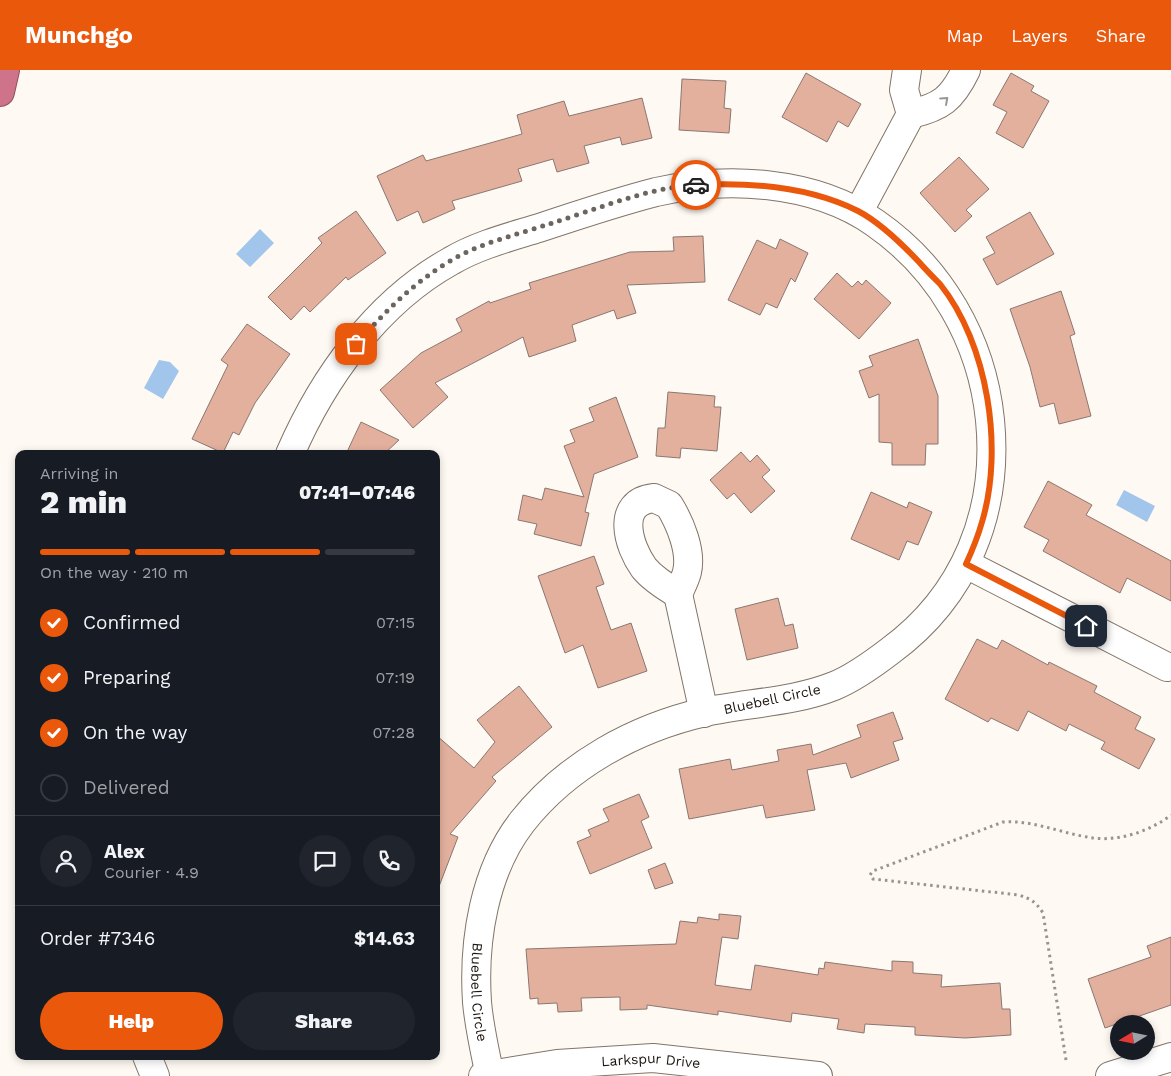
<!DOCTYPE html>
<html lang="en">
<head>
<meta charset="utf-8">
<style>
  body { margin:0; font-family:"Work Sans",sans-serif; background:#20242c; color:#f1f3f6; height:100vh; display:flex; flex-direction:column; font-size:19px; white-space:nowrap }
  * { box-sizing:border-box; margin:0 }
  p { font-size:16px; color:#9ea1a6 }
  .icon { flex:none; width:28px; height:28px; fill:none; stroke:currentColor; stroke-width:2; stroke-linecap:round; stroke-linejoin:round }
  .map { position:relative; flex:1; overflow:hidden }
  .side { position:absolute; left:15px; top:380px; width:425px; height:610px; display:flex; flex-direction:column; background:#171b24; border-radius:10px; box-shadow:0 2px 8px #0003 }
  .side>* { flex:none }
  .needle { width:32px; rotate:260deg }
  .buttons { position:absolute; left:1110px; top:945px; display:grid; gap:10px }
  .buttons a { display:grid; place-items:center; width:45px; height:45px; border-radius:50%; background:#171b24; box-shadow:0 2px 8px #0003; font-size:25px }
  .pin { position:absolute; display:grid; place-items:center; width:42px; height:42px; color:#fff; margin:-21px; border-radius:10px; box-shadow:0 2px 8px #0006 }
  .courier { position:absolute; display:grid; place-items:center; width:50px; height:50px; margin:-25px; border:4px solid #ea580c; border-radius:50%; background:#fff; color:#222; box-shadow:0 1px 6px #0007 }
  .head em { font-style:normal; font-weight:800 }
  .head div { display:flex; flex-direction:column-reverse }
  .head { display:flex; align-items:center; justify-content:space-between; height:85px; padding:0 25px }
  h1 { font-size:32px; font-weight:800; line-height:38px }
  .bar { display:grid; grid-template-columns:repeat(4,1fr); gap:8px 5px; align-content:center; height:60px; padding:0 25px }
  .bar i { height:6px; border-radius:4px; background:#363941 }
  .bar .selected { background:#ea580c }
  .bar p { grid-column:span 4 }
  .line { display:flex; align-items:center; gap:12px; padding:0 25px; border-top:1px solid #363941 }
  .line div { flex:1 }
  .round { display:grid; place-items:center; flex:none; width:52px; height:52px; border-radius:26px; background:#20242c }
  ol { padding:0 25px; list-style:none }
  li { display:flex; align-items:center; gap:15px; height:55px }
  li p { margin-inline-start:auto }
  li .icon { padding:5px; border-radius:50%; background:#ea580c; color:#fff; stroke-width:4 }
  li:last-child { color:#9ea1a6 }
  li i { width:28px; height:28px; border:2px solid #363941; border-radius:50% }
  .action { display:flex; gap:10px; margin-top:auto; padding:10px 25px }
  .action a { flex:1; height:58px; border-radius:30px; background:#ea580c; color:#fff; font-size:20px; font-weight:800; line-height:58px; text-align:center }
  .action a+a { background:#20242c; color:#f1f3f6 }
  header { display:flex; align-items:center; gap:30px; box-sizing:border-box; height:70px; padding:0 25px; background:#ea580c; color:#fff }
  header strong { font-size:24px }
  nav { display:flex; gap:28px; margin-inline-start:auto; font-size:18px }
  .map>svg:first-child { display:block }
  .water { fill:#a2c5ec }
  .building { fill:#e4b09e; stroke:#8a7771 }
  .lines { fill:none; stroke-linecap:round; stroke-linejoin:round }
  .minor-casing { stroke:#827468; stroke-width:30 }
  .highway-casing { stroke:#8f525f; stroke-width:30 }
  .path { stroke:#99938e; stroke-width:3; stroke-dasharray:2.5 4; stroke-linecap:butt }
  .minor { stroke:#fff; stroke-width:28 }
  .highway { stroke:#ce7389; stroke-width:28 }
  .oneway { stroke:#989693 }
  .done { stroke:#6a655f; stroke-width:5; stroke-dasharray:0 9 }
  .route { stroke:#ea580c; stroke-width:6 }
  .labels { text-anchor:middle; stroke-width:5; stroke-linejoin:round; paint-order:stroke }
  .street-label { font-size:14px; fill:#1a1510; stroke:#fff }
</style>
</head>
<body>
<header>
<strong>Munchgo</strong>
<nav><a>Map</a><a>Layers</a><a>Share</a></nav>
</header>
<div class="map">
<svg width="1171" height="1006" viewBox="0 0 1171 1006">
  <rect width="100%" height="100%" fill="#fff9f3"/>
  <path class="water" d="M260,159l14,14 -24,24 -14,-13z
    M159,290l11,2 9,9 -16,28 -19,-11z
    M1124,420l31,16 -8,16 -31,-17z"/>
  <path class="building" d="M806,3l55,31 -13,23 -10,-6 -11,21 -45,-25z
    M1011,3l23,13 -3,5 18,10 -26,47 -27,-15 11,-21 -14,-7z
    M682,9l44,2 -2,27 7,1 -2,24 -50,-3z
    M642,28l10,40 -30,7 -2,-8 -36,9 5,17 -32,9 -4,-13 -35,10 4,12 -70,20 3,8 -32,14 -5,-12 -21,10 -20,-45 46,-21 3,6 96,-27 -5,-19 47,-14 5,15z
    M959,87l30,32 -23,21 6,6 -17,16 -35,-39z
    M356,141l30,42 -38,27 -2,-3 -36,35 -6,-6 -13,14 -23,-23 54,-54 -4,-5z
    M1030,142l24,42 -57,31 -14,-26 12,-6 -9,-16z
    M703,166l2,46 -78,3 9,28 -19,6 -3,-9 -42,15 4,16 -47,16 -6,-20 -88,46 13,14 -35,31 -33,-38 41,-37 41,-22 -6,-12 33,-18 1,2 41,-14 -2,-6 101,-31 44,-1 -1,-14z
    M780,169l28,14 -13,29 -4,-4 -14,30 -11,-5 -6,12 -32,-15 29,-60 19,9z
    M837,203l15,14 6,-6 4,4 4,-5 25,23 -32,36 -45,-40z
    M1061,221l14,43 -5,2 21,80 -32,8 -5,-21 -14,4 -10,-40 -20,-58z
    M247,254l43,30 -35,49 -16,32 -6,-3 -10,21 -31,-14 36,-74 -7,-5z
    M918,269l20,57v48h-12l-1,21h-33v-22l-13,-1v-48l-10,4 -10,-27 14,-5 -4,-10z
    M668,322l47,4 -1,11h7l-4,44 -36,-3 -1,10 -24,-2 2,-28h7z
    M616,327l22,60 -44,17 -9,38 4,1 -8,33 -47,-12 3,-10 -19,-4 5,-25 19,5 3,-12 39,9 -20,-51 11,-4 -5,-12 24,-9 -5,-13z
    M361,352l38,18 -15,14h-38z
    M741,382l9,10 7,-7 13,15 -8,7 13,14 -24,22 -17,-20 -7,6 -17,-19z
    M1048,411l44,24 -6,10 85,46v40l-44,-23 -7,15 -77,-42 6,-11 -25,-13z
    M871,422l36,16 2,-6 23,10 -14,33 -11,-4 -8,19 -48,-21z
    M594,486l10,28 -8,3 15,43 20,-7 16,48 -49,17 -15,-43 -18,8 -27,-77z
    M778,528l7,28 8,-2 5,24 -51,12 -12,-51z
    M977,569l20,10 5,-9 46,25 1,-3 48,24 -3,6 47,25 -6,12 20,10 -16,30 -38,-20 4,-7 -36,-18 -3,7 -38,-20 -10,20 -27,-13 -3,4 -43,-23z
    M519,616l33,41 -60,50 4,4 -46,53 8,3 -20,52 -2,-1v-153l38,33 21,-26 -18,-22z
    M893,642l10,27 -10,3 6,18 -48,18 -5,-15 -39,7 8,40 -49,8 -3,-13 -74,14 -10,-50 51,-10 2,11 47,-9 -2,-11 34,-6 2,11 48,-18 -4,-12z
    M639,724l10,23 -8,4 11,27 -62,26 -13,-32 14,-6 -3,-6 21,-9 -6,-12z
    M665,793l8,20 -18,6 -7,-19z
    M719,844l22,2 -3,23 -16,-2 -7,48 36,5 4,-25 63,10 1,-7 5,1 1,-7 67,9v-10l21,1v11l29,2 -1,12 59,-4 2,26h8l1,26 -46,3 -50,-3v-8l-50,-3 -1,9 -27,-4 2,-10 -47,-6 -1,9 -73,-11v4l-71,-10v4l-27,1v-13l-39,1 1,13 -24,1 -1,-9 -19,1v-6l-8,1 -4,-50 150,-5 4,-23 17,2 1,-6 21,3z
    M1171,867v68l-66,23 -17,-49 63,-22 -4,-11z"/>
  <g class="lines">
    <g class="minor-casing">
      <g id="minor">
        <path d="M907,0l-3,20 7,24"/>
        <path d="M911,44c30,-7 41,-15 55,-44"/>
        <path d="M859,141l52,-97"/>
        <path id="s1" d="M290,384c33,-76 87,-152 161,-193 27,-16 59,-24 88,-33 39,-13 78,-26 117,-36 70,-16 158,-12 219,31 65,45 107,117 115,197 9,92 -25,176 -100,231 -17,13 -36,27 -56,35 -40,16 -87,17 -129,26 -70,16 -138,53 -183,110 -38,49 -49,119 -45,180 2,24 8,50 13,74"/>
        <path d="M654,428l15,7c11,18 23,46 18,67 -2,8 -6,15 -9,22 -12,-7 -25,-15 -34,-26 -16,-22 -29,-66 10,-70z"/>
        <path d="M966,494l201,103"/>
        <path d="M678,524l26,119"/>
        <path d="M147,986l8,20"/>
        <path id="s2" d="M483,1006l74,-12 96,-6 165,18"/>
        <path d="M1110,1006l61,-19"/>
      </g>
    </g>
    <g class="highway-casing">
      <path id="highway" d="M0,22l5,-22"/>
    </g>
    <path class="path" d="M1066,990l-23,-147c-7,-11 -12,-14 -24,-18l-146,-16 -3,-4 3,-4 130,-49c29,-2 55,10 84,15 28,6 62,-5 84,-22"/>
    <use href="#minor" class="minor"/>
    <use href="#highway" class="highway"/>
  </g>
  <defs><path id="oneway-chevron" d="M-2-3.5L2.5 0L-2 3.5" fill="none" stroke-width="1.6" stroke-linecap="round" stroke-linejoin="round" transform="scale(1.25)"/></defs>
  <use class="oneway" href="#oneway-chevron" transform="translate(945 30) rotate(-42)"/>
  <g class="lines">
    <path class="done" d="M356,274c28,-31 57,-61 94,-83 29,-18 67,-26 99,-37 46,-14 100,-37 147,-39"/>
    <path class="route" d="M696,115c55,-3 112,1 162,26 23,12 44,33 61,51 7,8 14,15 21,22 48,60 64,165 42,238 -4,14 -10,29 -16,42l120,62"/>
  </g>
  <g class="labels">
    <g class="street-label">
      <text transform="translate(772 629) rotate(-12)" y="5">Bluebell Circle</text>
      <text dy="5" stroke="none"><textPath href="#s1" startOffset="1794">Bluebell Circle</textPath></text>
      <text dy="5" stroke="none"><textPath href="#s2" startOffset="169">Larkspur Drive</textPath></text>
    </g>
  </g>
</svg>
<div class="buttons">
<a><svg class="needle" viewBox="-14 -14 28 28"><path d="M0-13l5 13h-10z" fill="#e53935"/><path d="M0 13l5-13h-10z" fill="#9ea1a6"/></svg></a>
</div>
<div class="pin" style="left:356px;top:274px;background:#ea580c"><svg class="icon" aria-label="bag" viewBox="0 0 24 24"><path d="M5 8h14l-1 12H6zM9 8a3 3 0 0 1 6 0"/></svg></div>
<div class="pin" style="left:1086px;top:556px;background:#1f2937"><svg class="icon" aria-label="home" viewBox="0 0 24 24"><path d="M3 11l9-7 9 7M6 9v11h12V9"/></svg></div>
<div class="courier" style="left:696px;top:115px"><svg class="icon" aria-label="car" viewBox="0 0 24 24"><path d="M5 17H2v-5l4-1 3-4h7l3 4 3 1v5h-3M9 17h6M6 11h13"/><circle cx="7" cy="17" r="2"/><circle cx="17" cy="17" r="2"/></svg></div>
<section class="side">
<div class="head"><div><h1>2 min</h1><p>Arriving in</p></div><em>07:41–07:46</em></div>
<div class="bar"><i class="selected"></i><i class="selected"></i><i class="selected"></i><i></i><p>On the way · 210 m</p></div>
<ol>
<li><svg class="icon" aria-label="check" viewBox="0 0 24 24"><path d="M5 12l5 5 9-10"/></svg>Confirmed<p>07:15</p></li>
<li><svg class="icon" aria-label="check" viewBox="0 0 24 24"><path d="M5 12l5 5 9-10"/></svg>Preparing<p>07:19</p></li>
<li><svg class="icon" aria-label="check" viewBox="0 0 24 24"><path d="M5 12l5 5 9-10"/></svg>On the way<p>07:28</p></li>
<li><i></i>Delivered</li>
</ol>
<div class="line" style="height:90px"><a class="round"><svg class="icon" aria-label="person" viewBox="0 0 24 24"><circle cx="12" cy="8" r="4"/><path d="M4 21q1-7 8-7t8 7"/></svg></a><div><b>Alex</b><p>Courier · 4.9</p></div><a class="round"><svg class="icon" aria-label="chat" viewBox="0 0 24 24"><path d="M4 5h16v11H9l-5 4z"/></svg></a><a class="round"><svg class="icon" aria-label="phone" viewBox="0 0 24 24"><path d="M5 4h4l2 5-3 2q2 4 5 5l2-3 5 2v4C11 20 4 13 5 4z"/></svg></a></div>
<div class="line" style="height:65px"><div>Order #7346</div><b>$14.63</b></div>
<div class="action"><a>Help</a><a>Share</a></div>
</section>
</div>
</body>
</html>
